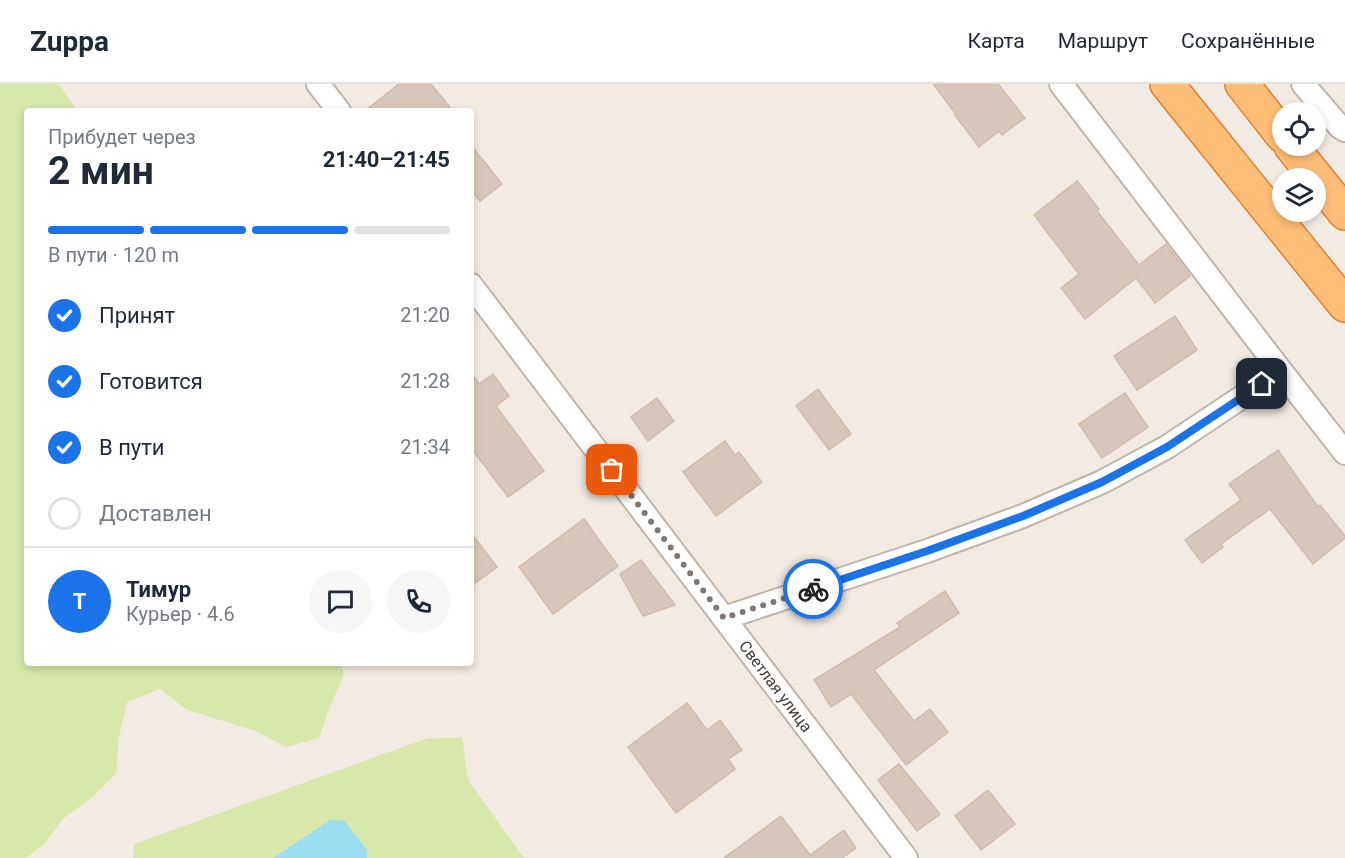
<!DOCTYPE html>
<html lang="ru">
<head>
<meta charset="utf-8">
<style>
  body { margin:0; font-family:Roboto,sans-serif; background:#f6f6f7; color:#1f2937; height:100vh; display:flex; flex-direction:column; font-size:22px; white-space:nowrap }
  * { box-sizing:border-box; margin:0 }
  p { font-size:20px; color:#747a83 }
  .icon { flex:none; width:33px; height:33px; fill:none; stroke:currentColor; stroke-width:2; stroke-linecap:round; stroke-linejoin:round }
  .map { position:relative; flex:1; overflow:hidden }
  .side { position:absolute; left:24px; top:24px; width:450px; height:558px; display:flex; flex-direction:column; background:#fff; border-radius:6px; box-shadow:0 3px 9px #0003 }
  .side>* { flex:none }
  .controls { position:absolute; left:1272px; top:18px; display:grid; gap:12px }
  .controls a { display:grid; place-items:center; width:54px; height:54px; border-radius:50%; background:#fff; box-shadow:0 3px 9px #0003; font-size:30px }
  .pin { position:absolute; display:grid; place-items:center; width:51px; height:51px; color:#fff; margin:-26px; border-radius:12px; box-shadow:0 3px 9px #0006 }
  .courier { position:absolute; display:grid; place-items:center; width:60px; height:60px; margin:-30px; border:4px solid #1a73e8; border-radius:50%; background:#fff; color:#222; box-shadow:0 2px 8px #0007 }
  .overview em { font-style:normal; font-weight:700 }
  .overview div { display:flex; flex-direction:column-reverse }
  .overview { display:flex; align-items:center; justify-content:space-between; height:102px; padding:0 24px }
  h1 { font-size:39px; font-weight:700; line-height:45px }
  .bar { display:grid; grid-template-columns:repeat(4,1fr); gap:9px 6px; align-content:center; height:72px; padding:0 24px }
  .bar i { height:8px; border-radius:4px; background:#e0e1e3 }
  .bar .selected { background:#1a73e8 }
  .bar p { grid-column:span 4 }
  .line { display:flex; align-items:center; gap:15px; padding:0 24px; border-top:2px solid #e0e1e3 }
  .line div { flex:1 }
  .round { display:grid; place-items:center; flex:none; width:63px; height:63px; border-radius:32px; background:#f6f6f7 }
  ol { padding:0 24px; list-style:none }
  li { display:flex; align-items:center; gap:18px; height:66px }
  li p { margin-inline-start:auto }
  li .icon { padding:6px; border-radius:50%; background:#1a73e8; color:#fff; stroke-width:4 }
  li:last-child { color:#747a83 }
  li i { width:33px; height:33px; border:3px solid #e0e1e3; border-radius:50% }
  header { display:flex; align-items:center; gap:36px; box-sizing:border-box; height:84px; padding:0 30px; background:#fff; border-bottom:2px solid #e0e1e3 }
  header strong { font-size:28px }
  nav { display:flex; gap:33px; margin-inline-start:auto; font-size:21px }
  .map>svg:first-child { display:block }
  .green { fill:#d7e8aa }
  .water { fill:#9cddf2 }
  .building { fill:#d7c7bb; stroke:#cfbbab; stroke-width:1.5 }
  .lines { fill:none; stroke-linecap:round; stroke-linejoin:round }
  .minor-casing { stroke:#c1b4a8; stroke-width:26 }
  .trunk-casing { stroke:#e1802e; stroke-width:36 }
  .minor { stroke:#fff; stroke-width:22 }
  .trunk { stroke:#ffbe78; stroke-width:33 }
  .done { stroke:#817871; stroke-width:6; stroke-dasharray:0 10.8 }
  .route { stroke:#1a73e8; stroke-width:8 }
  .labels { text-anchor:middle; stroke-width:5; stroke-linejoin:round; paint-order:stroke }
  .street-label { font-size:16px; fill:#443a33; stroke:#fff }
</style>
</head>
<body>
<header>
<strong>Zuppa</strong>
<nav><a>Карта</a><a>Маршрут</a><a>Сохранённые</a></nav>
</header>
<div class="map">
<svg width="1345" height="774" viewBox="0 0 1345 774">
  <rect width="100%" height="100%" fill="#f2ebe3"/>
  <path class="green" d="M0,0h59l18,27h-50v552h314l3,12 -14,31 -11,32 -33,9 -30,-16 -69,-21 -27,-21 -33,13 -8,34 -3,37 -25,25 -27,20 -20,26 -18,14h-26z
    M462,653l6,43 56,78h-157v-8l-37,-30 -57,38h-140l1,-14 291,-105z"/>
  <path class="water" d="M330,736l15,1 22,29v8h-94z"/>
  <path class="building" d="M399,0h32l22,27h-88z
    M933,0h65l27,34 -23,17 -3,-4 -20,16 -24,-32 1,-1z
    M471,61l31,39 -22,17 -9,-12z
    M1077,97l22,28 -2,2 42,54 27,-21 24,32 -35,27 -19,-25 -51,41 -24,-31 18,-14 -45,-59z
    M1175,232l22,34 -60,40 -23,-34z
    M471,289l8,11 14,-10 16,22 -13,10 48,65 -36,26 -37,-49z
    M818,305l33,45 -22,16 -33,-44z
    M1125,309l23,34 -46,31 -23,-34z
    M657,314l17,23 -26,20 -17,-24z
    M725,357l10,14 4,-3 23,30 -46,34 -33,-44z
    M1278,366l40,57 2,-2 25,31v2l-32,26 -43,-55 -49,35 2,3 -21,16 -17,-23 56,-40 -12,-16z
    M584,435l34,47 -65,48 -34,-47z
    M471,449l26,34 -26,19z
    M641,476l34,45 -32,11 -23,-42z
    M945,507l14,22 -85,57 40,51 16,-12 18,23 -42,33 -55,-71 -20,13 -17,-27 86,-53 -3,-4z
    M687,619l20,27 13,-10 22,30 -14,9 7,10 -59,44 -48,-66z
    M899,680l41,50 -23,17 -39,-51z
    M988,706l27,34 -34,26 -26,-34z
    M781,732l29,39 34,-25 12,18 -14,10h-118z"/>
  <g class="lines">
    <g class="minor-casing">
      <path id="minor" d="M318,0l21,27
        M1061,0l220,287 64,82
        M1303,0l37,43 5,3
        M471,201l435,573
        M724,534l203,-67 96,-35 79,-34 65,-35 114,-76"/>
    </g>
    <g class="trunk-casing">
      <path id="trunk" d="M1167,0l178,221
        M1242,0l40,51
        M1291,62l54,67"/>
    </g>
    <use href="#minor" class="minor"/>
    <use href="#trunk" class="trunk"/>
  </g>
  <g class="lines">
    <path class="done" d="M612,386l112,148 89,-29"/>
    <path class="route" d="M813,505l114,-38 96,-35 79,-34 65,-35 95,-63"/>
  </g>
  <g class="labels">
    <g class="street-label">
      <text transform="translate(776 602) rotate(53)" y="6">Светлая улица</text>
    </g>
  </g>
</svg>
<div class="controls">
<a><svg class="icon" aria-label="locate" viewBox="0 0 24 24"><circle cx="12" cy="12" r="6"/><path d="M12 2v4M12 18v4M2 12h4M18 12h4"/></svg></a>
<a><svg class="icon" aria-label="layers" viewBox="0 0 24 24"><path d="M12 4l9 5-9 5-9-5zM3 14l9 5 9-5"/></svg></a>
</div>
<div class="pin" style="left:612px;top:386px;background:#ea580c"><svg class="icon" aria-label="bag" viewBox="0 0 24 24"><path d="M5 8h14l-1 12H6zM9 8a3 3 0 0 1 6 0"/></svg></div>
<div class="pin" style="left:1262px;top:300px;background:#1f2937"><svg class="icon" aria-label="home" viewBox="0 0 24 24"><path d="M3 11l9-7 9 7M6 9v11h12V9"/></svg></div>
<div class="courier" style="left:813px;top:505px"><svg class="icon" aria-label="bike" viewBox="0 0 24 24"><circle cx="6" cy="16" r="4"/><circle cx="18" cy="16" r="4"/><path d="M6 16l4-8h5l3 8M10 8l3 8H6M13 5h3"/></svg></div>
<section class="side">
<div class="overview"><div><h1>2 мин</h1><p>Прибудет через</p></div><em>21:40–21:45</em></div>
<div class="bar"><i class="selected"></i><i class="selected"></i><i class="selected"></i><i></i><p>В пути · 120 m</p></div>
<ol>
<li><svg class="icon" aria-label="check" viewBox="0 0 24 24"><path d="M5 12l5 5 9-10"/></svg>Принят<p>21:20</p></li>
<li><svg class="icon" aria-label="check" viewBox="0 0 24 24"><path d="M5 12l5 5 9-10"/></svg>Готовится<p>21:28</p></li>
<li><svg class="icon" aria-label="check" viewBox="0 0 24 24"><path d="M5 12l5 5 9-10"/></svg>В пути<p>21:34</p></li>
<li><i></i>Доставлен</li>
</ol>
<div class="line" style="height:108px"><b class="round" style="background:#1a73e8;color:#fff">Т</b><div><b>Тимур</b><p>Курьер · 4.6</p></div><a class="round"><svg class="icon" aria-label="chat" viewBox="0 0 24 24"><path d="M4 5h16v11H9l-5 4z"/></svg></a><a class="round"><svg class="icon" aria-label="phone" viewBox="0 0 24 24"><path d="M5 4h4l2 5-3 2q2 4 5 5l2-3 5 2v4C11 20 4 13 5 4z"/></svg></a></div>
</section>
</div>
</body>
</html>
